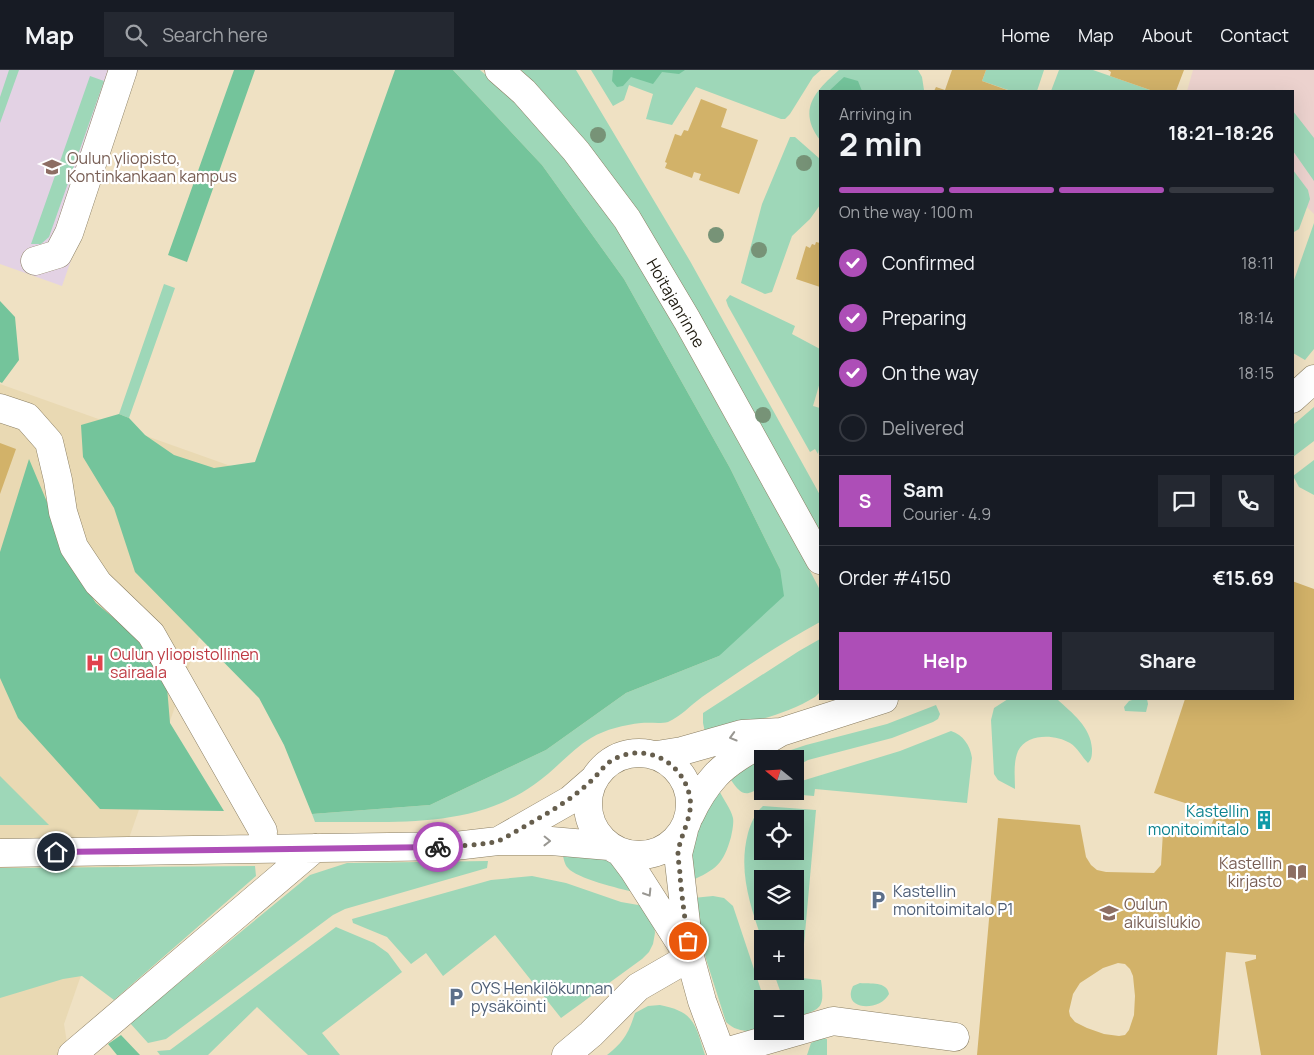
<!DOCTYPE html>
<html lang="en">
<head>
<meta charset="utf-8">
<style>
  body { margin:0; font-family:Manrope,sans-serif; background:#242831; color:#f1f3f6; height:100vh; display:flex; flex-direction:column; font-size:19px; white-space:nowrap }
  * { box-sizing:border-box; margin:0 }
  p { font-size:16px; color:#9ea1a6 }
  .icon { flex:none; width:28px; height:28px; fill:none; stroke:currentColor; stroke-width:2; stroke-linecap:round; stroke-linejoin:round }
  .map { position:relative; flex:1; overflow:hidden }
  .drawer { position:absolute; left:819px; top:20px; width:475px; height:610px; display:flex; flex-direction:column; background:#171b24; border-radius:0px; box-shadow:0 5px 20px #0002 }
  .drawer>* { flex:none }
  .needle { width:32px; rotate:288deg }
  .buttons { position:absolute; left:754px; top:680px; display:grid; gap:10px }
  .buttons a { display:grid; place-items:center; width:50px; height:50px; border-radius:0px; background:#171b24; box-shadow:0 5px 20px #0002; font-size:25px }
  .pin { position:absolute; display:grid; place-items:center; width:42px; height:42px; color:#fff; margin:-21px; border:2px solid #fff; border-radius:50%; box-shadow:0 1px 5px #0007 }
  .courier { position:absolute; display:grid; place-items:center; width:50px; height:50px; margin:-25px; border:4px solid #ad4eb7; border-radius:50%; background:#fff; color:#222; box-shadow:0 1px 6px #0007 }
  .summary em { font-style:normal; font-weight:700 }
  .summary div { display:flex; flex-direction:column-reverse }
  .summary { display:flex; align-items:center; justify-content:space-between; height:85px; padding:0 20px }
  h1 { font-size:32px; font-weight:700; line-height:38px }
  .bar { display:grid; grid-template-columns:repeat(4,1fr); gap:8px 5px; align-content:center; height:60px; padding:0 20px }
  .bar i { height:6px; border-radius:4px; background:#363941 }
  .bar .current { background:#ad4eb7 }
  .bar p { grid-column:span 4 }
  .line { display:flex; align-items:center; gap:12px; padding:0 20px; border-top:1px solid #363941 }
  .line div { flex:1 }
  .round { display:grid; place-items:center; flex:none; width:52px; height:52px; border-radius:0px; background:#242831 }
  ol { padding:0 20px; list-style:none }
  li { display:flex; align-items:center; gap:15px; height:55px }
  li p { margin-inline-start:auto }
  li .icon { padding:5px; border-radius:50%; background:#ad4eb7; color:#fff; stroke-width:4 }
  li:last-child { color:#9ea1a6 }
  li i { width:28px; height:28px; border:2px solid #363941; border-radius:50% }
  .cta { display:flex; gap:10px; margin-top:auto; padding:10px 20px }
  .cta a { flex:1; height:58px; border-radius:0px; background:#ad4eb7; color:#fff; font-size:20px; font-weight:700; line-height:58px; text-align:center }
  .cta a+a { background:#242831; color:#f1f3f6 }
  header { display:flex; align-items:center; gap:30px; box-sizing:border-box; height:70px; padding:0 25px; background:#171b24; border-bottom:1px solid #363941 }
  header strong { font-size:24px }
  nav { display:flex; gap:28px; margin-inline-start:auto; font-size:18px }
  .search { width:350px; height:45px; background:#242831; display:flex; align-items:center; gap:12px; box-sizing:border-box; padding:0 18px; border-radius:0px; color:#9ea1a6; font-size:19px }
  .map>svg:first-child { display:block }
  .commercial { fill:#ecd2ce }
  .built { fill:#e9d9b3 }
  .education { fill:#e3d2e4 }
  .green { fill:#9ed7b8; fill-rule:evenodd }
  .forest { fill:#74c49b }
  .building { fill:#d2b269; fill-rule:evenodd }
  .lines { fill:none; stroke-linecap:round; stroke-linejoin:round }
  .minor-casing { stroke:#8a7e62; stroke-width:29 }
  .minor { stroke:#fff; stroke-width:28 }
  .tree { fill:#779377 }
  .oneway { stroke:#999792 }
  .done { stroke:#665e4d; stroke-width:5; stroke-dasharray:0 9 }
  .route { stroke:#ad4eb7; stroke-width:6 }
  .labels { text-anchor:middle; stroke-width:4.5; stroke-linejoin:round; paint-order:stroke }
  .education-label { font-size:16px; fill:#785e54; stroke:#fff; text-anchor:start }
  .street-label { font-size:16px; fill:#1c180d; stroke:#fff }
  .health-label { font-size:16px; fill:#be3a42; stroke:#fff; text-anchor:start }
  .culture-label { font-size:16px; fill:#0d838f; stroke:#fff; text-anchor:end }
  .service-label { font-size:16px; fill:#4e5e75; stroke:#fff; text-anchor:start }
</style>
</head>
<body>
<header>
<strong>Map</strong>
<div class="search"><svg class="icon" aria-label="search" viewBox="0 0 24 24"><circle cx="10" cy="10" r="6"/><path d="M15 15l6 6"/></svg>Search here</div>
<nav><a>Home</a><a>Map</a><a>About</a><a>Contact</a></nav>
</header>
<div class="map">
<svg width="1314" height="985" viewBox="0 0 1314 985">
  <rect width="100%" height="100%" fill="#efe1c3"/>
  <path class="commercial" d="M1193,0h121v144l-21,-21 -1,-102h-105z"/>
  <path class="built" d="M0,314l256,91 -192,549 5,31h-69z"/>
  <path class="education" d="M0,0h138l-76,216 -62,-22z"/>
  <path class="green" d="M9,0h10l-19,53v-26z
    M453,0h27l22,19 48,50 39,50 48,70 172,310 11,21v32c-41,22 -80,49 -118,75 -11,8 -22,20 -34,25 -8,2 -18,0 -27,1 -17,2 -35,6 -50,15 -20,12 -37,33 -56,46 -64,46 -146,37 -220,38l-3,-8 118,-9 116,-55 80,-57 93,-37 61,-87 -50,-101 -106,-189 -82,-114z
    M521,0h55l114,191 130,234v41l-139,-253 -52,-85 -61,-77z
    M591,0h230l-8,7 -23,37 -5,5h-4l-85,-32 -24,38 -26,-6 7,-25 -24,-9 -5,15 -11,6z
    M839,0h79l4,7 2,13v1h-104v49c-23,-30 -5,-49 19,-70z
    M986,0h58l-7,21h-26l-29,-10z
    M1059,0h34l60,21h-102z
    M90,6l14,5 -55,156 -8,7h-10z
    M1293,41l21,27v43l-21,-30z
    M790,67h5l25,22v46l-10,14 -18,17 -20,56 -7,2 -24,-11 21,-79z
    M1293,100l15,20 2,9 -11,30 -5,3z
    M1314,153v126l-9,11 -12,-7v-70z
    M164,214l11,4 -46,130 -10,-4z
    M730,225l65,31 -3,8 28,15v33l-7,24 7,2v37l-2,9 -3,-5 -5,3 -82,-146 -2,-6z
    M1314,337v34l-21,16v-32z
    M1314,390v35l-15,-8 -6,-11z
    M820,569v53l-5,5c-33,20 -72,27 -110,35l-2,-9v-10l96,-62z
    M1008,629h49c15,14 34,28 35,50 0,6 0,10 -4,14 -6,-6 -11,-16 -18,-20 -15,-9 -43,-10 -52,8 -5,12 -3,26 -3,38l-17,-9 -4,-6 -3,-54 3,-12z
    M1135,629h12l1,5 -2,8 -21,-1 -1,-4 5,-6z
    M936,635l4,9 -2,5 -5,3 -41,16 -84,22 -13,7v-8h-31l42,-14 81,-21z
    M951,661c12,4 19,14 21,27l-5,45 -152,-14 -1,7 -24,-2v-3h5v-8l105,-32z
    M762,689v27c-16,11 -20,10 -31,-6l14,-11z
    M0,706l49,49h-49z
    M719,720c4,9 12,19 14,28 1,6 -1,14 -2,19 -8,28 -15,32 -40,44l-2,-26 8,-32z
    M763,736l53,4 -15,168 20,2c4,30 0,28 -26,38v-19h-12l-10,-28h22v-32l-33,1c-12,-35 -24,-69 -14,-107 3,-10 7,-20 15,-27zM762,749h33v32h-33zM762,809h33v32h-33z
    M562,783c11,1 26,0 36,3 17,5 27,22 36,36 -14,-3 -58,-14 -66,-24 -4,-4 -4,-10 -6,-15z
    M488,791l-1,7 -142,41 -12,6 -167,124 -18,4 -18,-20 180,-148 37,-12z
    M255,796l1,10 -142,124 -32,-24 -19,3 -63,19v-130z
    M532,806l34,7 55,19 23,4 10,18 1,9 -2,11 -4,8 -7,7 -81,59 -66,-83 -52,41 -17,-23 -15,11 -24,-27 -34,-14 -1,-4 139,-39z
    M713,826l11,2 9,8 31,93 -2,31c-13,2 -26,2 -36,-8l-20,-63 -13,-61z
    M336,857l38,16 14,10 14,19 -80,61 18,22h-32l-51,-48 -49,48h-48l-3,-4 13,-1z
    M860,913c10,1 27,-2 29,11 -9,18 -48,17 -36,-8z
    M660,935c35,7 35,19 45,50h-98c17,-13 22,-23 28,-42l13,-7z
    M822,968l5,1v16h-20l4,-12z"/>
  <path class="forest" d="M234,0h21l-68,192 -19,-7z
    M395,0h58l89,95 82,114 106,189 50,101 4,27 -65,60 -93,37 -80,57 -116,55 -118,9 -28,-69 -25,-47 -124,-126 -21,-64 -31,-51 -2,-32 38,-11 10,4 16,17 29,20 40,13 41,-6z
    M613,0h72l-6,4 -17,-2 -9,12 -22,-7 -8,9 -6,1 -5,-6z
    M844,7l14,4 4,10h-33z
    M0,231l15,16 4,43 -17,23 -2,-1z
    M29,389l18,43 15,51 34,50 56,47 15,37 3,36 54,88 -124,-2 -82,-91 -18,-40v-126z
    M121,965l19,20h-23l-9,-11z"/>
  <path class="building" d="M952,0h34l-4,11 28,10h-76l2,-4 9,3z
    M1108,0h76l-8,21h-23l-43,-15 1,-4z
    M701,29l26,10 -6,18 37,13 -19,54 -40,-14 2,-6 -7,-2 -2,6 -27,-10 2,-5 -2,-1 10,-28 6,2 3,-6 4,1z
    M816,172l4,1v44l-24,-8 10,-33 4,2 2,-4 3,1z
    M0,373l16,6 -16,45z
    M1292,511l22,8v466h-53l-16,-93 11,-3v-4l-30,-3 -9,103h-240l21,-237 82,7 6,32 5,8 6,5 9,2 48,1 7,-8 2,-33 44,4 9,-23 -62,-20 31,-94h107zM1118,893l7,1 5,5 3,7 2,20 -1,19 -5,15 -4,5 -6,1 -15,-2 -17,-6 -12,-6 -5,-6 -1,-5 4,-17 7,-11 23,-15z"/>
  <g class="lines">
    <g class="minor-casing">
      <path id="minor" d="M499,0l25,22 52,59 51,68 60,101 133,240
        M35,191l23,-7 11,-21 54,-163
        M1292,329l22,-20
        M0,338l27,9 22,25 9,38 5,32 11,35 24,36 53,51 112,197 -1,18
        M588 734a51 51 0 1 1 102 0a51 51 0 1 1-102 0Z
        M657,685l25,-4 60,-17 39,-2 103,-33
        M690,745c7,-15 15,-28 26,-40 16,-17 43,-30 63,-42
        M684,760l-6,24 12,103 12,44 20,54
        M500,770l70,-40 23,-20
        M0,783l455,-7 43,-5h53l58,5
        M621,783l12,16 53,83
        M722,983l111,-32 122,16
        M72,985l243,-207
        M566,985l25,-21 47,-47 52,-30"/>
    </g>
    <use href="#minor" class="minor"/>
  </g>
  <g class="tree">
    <circle cx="598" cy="65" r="8"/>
    <circle cx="804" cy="93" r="8"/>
    <circle cx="716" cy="165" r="8"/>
    <circle cx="759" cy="180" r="8"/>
    <circle cx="763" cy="345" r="8"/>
  </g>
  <defs><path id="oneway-chevron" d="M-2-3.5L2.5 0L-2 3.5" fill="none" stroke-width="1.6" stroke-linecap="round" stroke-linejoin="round" transform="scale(1.25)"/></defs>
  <g class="oneway">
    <use href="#oneway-chevron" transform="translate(733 667) rotate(164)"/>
    <use href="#oneway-chevron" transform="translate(547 771) rotate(1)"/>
    <use href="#oneway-chevron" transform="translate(648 823) rotate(58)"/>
  </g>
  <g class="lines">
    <path class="done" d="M438,777c15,-1 46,-2 60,-6 8,-3 16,-9 24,-13 24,-14 48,-27 69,-47 9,-8 14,-18 25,-23 32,-15 68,5 74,40 3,19 -10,37 -12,55 0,8 2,16 2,23 2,22 5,43 8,65"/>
    <path class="route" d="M56,782l382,-5"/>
  </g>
  <defs>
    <g id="university-bare" transform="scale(1.5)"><path d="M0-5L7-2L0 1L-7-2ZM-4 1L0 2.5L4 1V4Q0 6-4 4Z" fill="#8d6e63" stroke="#fff" stroke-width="2.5" paint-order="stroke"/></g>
    <g id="hospital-bare" transform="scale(1.5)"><path d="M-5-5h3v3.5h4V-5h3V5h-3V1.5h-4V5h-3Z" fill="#e0444e" stroke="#fff" stroke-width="2.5" paint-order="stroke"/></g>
    <g id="building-bare" transform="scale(1.5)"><path d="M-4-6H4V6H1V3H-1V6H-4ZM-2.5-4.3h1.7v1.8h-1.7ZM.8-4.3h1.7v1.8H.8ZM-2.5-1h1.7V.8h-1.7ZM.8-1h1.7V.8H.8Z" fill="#0f9aa8" stroke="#fff" stroke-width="2.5" paint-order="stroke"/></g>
    <g id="library-bare" transform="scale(1.5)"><path d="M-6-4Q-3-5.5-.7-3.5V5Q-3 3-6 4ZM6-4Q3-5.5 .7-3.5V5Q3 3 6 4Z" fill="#8d6e63" stroke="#fff" stroke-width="2.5" paint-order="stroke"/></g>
    <g id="parking-bare" transform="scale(1.5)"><path d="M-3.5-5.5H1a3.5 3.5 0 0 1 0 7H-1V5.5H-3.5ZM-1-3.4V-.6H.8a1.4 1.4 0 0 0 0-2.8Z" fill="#5c6f8a" stroke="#fff" stroke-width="2.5" paint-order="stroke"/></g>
  </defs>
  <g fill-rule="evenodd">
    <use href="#university-bare" x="52" y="97"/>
    <use href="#hospital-bare" x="95" y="593"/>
    <use href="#building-bare" x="1264" y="750"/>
    <use href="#library-bare" x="1297" y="802"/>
    <use href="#parking-bare" x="878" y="830"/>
    <use href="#university-bare" x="1109" y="843"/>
    <use href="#parking-bare" x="456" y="927"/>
  </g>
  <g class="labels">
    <g class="education-label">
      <text x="67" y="94">Oulun yliopisto,<tspan x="67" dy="18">Kontinkankaan kampus</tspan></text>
      <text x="1282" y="799" text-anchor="end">Kastellin<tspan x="1282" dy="18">kirjasto</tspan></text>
      <text x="1124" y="840">Oulun<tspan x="1124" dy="18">aikuislukio</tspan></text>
    </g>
    <g class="street-label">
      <text transform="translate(676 233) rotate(60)" y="6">Hoitajanrinne</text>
    </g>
    <g class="health-label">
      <text x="110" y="590">Oulun yliopistollinen<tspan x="110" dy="18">sairaala</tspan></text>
    </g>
    <g class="culture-label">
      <text x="1249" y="747">Kastellin<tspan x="1249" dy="18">monitoimitalo</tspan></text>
    </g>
    <g class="service-label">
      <text x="893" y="827">Kastellin<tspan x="893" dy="18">monitoimitalo P1</tspan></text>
      <text x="471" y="924">OYS Henkilökunnan<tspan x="471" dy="18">pysäköinti</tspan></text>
    </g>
  </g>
</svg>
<div class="buttons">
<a><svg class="needle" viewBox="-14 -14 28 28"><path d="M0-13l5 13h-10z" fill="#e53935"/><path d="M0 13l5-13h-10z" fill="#9ea1a6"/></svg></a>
<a><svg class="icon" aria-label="locate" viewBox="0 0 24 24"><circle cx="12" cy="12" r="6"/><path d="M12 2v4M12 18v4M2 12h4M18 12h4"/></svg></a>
<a><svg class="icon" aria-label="layers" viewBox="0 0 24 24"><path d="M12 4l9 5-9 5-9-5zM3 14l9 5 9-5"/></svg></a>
<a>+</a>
<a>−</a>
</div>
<div class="pin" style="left:688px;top:871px;background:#ea580c"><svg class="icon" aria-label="bag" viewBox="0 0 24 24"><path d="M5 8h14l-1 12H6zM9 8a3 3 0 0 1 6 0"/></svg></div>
<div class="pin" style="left:56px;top:782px;background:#1f2937"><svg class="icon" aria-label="home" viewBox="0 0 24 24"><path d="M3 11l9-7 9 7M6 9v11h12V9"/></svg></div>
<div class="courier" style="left:438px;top:777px"><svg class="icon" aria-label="bike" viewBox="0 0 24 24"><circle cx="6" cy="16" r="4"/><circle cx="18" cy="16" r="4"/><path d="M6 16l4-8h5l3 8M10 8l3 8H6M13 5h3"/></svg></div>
<section class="drawer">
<div class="summary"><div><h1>2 min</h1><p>Arriving in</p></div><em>18:21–18:26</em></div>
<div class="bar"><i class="current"></i><i class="current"></i><i class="current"></i><i></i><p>On the way · 100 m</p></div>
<ol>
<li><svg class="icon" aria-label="check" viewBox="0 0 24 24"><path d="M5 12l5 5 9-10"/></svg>Confirmed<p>18:11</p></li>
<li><svg class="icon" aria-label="check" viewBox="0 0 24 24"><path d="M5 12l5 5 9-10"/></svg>Preparing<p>18:14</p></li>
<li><svg class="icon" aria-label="check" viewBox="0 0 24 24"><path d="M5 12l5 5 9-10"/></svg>On the way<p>18:15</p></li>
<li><i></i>Delivered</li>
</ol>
<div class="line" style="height:90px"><b class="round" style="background:#ad4eb7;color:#fff">S</b><div><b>Sam</b><p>Courier · 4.9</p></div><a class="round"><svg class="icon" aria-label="chat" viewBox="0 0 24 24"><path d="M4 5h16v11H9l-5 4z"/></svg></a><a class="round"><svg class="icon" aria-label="phone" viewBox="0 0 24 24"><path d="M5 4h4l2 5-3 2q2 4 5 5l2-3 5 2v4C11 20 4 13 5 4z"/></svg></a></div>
<div class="line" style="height:65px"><div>Order #4150</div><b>€15.69</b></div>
<div class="cta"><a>Help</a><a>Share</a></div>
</section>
</div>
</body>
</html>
